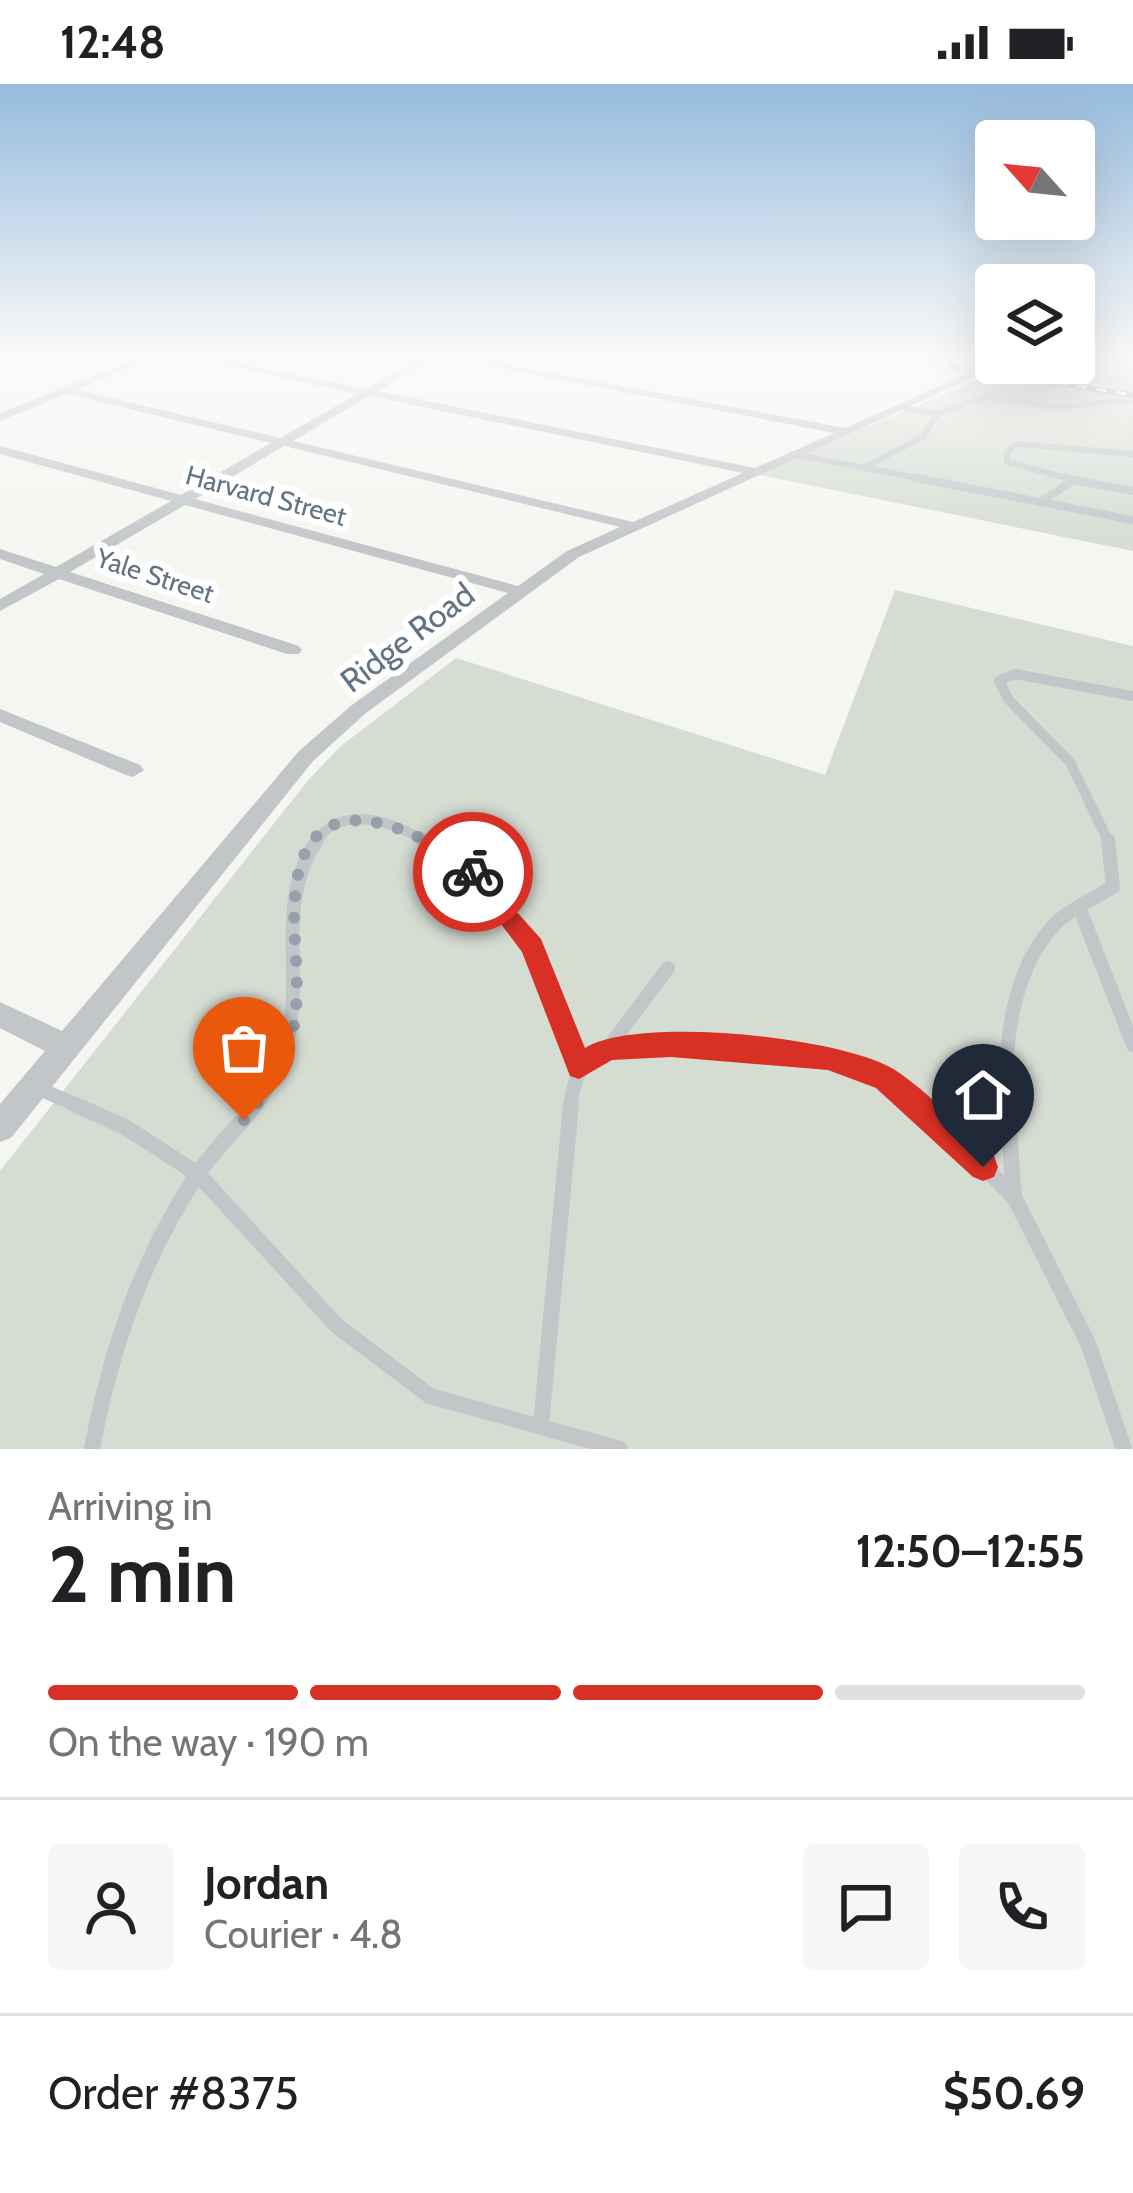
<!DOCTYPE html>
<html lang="en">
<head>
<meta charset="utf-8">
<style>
  body { margin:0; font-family:Cabin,sans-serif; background:#f6f6f6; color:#202124; height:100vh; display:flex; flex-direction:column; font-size:45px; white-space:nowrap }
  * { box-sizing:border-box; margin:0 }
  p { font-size:39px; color:#757577 }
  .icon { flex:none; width:66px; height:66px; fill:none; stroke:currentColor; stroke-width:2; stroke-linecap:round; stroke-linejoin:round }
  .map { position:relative; height:1365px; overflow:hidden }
  .side { display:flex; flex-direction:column; background:#fff; flex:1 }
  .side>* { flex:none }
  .needle { width:78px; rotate:297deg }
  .buttons { position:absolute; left:975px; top:36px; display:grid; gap:24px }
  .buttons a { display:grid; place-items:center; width:120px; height:120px; border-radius:12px; background:#fff; box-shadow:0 12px 48px #0002; font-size:60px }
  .pin { position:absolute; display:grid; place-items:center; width:102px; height:102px; color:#fff; margin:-123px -51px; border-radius:50% 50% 50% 0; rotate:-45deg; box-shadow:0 0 12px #0007 }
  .pin .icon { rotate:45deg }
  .courier { position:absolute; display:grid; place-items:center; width:120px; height:120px; margin:-60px; border:9px solid #d93025; border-radius:50%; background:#fff; color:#222; box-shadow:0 3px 15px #0007 }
  .headline em { font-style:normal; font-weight:800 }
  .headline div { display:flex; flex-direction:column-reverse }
  .headline { display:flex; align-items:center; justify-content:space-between; height:204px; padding:0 48px }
  h1 { font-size:78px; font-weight:800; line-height:90px }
  .bar { display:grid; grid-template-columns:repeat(4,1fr); gap:18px 12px; align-content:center; height:144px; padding:0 48px }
  .bar i { height:15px; border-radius:9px; background:#e0e0e0 }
  .bar .current { background:#d93025 }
  .bar p { grid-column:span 4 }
  .line { display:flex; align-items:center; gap:30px; padding:0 48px; border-top:3px solid #e0e0e0 }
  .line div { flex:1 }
  .round { display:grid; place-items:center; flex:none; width:126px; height:126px; border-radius:12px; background:#f6f6f6 }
  .status { display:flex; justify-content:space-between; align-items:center; height:84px; padding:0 60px; background:#fff; direction:ltr }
  .status svg { height:33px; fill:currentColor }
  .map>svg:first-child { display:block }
  .green { fill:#d5dcd2 }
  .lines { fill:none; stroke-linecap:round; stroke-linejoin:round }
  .lane-far4 { stroke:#c2c6c9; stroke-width:6 }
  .lane-far3 { stroke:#c2c6c9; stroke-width:8 }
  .lane-far2 { stroke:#c2c6c9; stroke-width:10 }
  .lane-far1 { stroke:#c2c6c9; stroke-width:14 }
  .lane { stroke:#c2c6c9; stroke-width:16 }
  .street { fill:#c2c6c9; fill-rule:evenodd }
  .rail-casing { stroke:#a2a8ae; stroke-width:6 }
  .rail { stroke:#fff; stroke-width:3; stroke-dasharray:10; stroke-linecap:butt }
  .route { fill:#d93025 }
  .done { stroke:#95a0aa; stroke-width:12; stroke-dasharray:0 21.6 }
  .labels { text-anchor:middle; stroke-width:12; stroke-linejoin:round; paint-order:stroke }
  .far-street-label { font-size:27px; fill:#627384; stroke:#fff }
  .street-label { font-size:33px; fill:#627384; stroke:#fff }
</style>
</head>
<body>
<div class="status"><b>12:48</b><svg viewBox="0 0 49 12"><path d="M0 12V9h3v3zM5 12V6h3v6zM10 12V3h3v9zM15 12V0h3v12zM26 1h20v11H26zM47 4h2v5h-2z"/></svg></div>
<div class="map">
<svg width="1133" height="1365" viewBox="0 0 1133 1365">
  <rect width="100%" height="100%" fill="#f5f5f1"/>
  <path class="green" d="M1133,275v33l-128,-27z
    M992,290l141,23v154l-378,-77z
    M895,506l238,56v803h-1133v-278l309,-392 32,-33 115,-88 369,117z"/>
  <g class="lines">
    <path class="lane-far4" d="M907,325l30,5 48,-17 72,10 76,-7
      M792,370l136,26
      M865,383l58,-30 14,-23
      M1074,396l-67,-18v-10l10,-8 116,10"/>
    <path class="lane-far3" d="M912,393l221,43
      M1064,393l10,3
      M1040,418l34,-22 59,11"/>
    <path class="lane-far2" d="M315,759c26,-41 79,-21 113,0
      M1109,759l-39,-81 -61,-62 -10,-19 16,-7 118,22"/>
    <path class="lane-far1" d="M423,756c99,68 115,119 156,227
      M1079,823l54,138
      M608,964l60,-80
      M35,1003l46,20
      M254,1023c76,-95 7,-182 63,-267
      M570,1023c3,-21 8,-43 29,-54 48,-26 211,0 264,16 24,8 43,22 62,38
      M1007,1023c-4,-61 5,-140 50,-185 15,-14 38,-24 56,-35l-5,-47"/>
    <path class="lane" d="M74,1020l51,23 73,47 139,152 93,70 190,53
      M922,1020l92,93
      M1007,1020l7,93 74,146 36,106
      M541,1341l30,-321
      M92,1365c18,-97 50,-192 105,-274 17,-25 40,-47 59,-71"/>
    <path class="street" d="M139,273h14l-76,33 203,48 77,-44 -167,-37h21l155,32 54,-32h13l-55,34 377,77 79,-35 -390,-76h22l379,71 151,-67 9,2 -426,194 -213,156 -53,48 -302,377 -11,4v-38l45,-53 -45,-23v-26l62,29 237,-280 53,-46 156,-112 -323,-88 -115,67 229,74 3,4 -3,4h-12l-228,-75 -59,32v-12l44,-25 -44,-15v-10l56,18 115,-66 -171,-47v-8l181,49 90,-52 -204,-49 -67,27v-8zM369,312l374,77 -110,49 -340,-81zM284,362l336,81 -53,24 -49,35 -323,-87z
      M1074,273h50l-5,3 -45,1z
      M0,625l140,56 4,5 -11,7 -7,-2 -126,-53z"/>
    <g class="rail-casing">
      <path id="rail" d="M899,273l234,38"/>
    </g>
    <use href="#rail" class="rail"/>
  </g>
  <linearGradient id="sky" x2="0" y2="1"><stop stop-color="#96bbdd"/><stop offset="0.59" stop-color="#fafaf9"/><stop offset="1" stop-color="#fafaf9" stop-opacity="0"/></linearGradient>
  <rect width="1133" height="464" fill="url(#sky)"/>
  <path class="route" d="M473,779l68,76 44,109c51,-33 259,-11 310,22 35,23 67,59 99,86l4,11 -4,10 -11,4 -10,-4 -97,-89 -48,-18 -157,-13 -59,3 -33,19 -9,-3 -48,-124 -60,-80z"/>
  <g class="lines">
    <path class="done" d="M244,1036c24,-29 44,-58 50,-96 8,-46 -4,-92 2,-137 13,-111 123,-59 177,-15"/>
  </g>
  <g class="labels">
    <g class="far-street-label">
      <text transform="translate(266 412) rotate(15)" y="9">Harvard Street</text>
      <text transform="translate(155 492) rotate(18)" y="9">Yale Street</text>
    </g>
    <g class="street-label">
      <text transform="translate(407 553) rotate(-37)" y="12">Ridge Road</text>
    </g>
  </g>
</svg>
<div class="buttons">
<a><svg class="needle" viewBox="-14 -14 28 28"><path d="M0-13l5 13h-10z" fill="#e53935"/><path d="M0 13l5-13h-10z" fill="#757577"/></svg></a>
<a><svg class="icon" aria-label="layers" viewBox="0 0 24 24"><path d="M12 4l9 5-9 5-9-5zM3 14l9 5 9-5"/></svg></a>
</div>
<div class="pin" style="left:244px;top:1036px;background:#ea580c"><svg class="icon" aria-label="bag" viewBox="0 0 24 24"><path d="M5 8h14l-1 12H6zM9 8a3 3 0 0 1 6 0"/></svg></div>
<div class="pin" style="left:983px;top:1083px;background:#1f2937"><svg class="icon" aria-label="home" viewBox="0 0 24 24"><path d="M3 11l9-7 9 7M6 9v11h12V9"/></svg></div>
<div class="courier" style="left:473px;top:788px"><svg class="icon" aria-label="bike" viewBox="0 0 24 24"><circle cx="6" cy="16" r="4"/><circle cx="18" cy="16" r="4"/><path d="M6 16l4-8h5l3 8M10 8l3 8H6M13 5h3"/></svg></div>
</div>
<section class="side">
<div class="headline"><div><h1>2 min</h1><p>Arriving in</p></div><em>12:50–12:55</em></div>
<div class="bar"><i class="current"></i><i class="current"></i><i class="current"></i><i></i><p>On the way · 190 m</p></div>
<div class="line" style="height:216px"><a class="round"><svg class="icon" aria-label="person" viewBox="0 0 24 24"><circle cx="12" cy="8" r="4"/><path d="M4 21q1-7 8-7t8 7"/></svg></a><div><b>Jordan</b><p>Courier · 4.8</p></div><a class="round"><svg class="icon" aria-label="chat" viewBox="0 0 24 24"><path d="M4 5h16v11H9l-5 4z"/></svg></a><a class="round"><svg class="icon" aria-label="phone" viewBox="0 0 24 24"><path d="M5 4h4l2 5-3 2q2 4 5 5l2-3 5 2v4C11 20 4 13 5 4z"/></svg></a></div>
<div class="line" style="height:156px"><div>Order #8375</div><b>$50.69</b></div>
</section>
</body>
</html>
